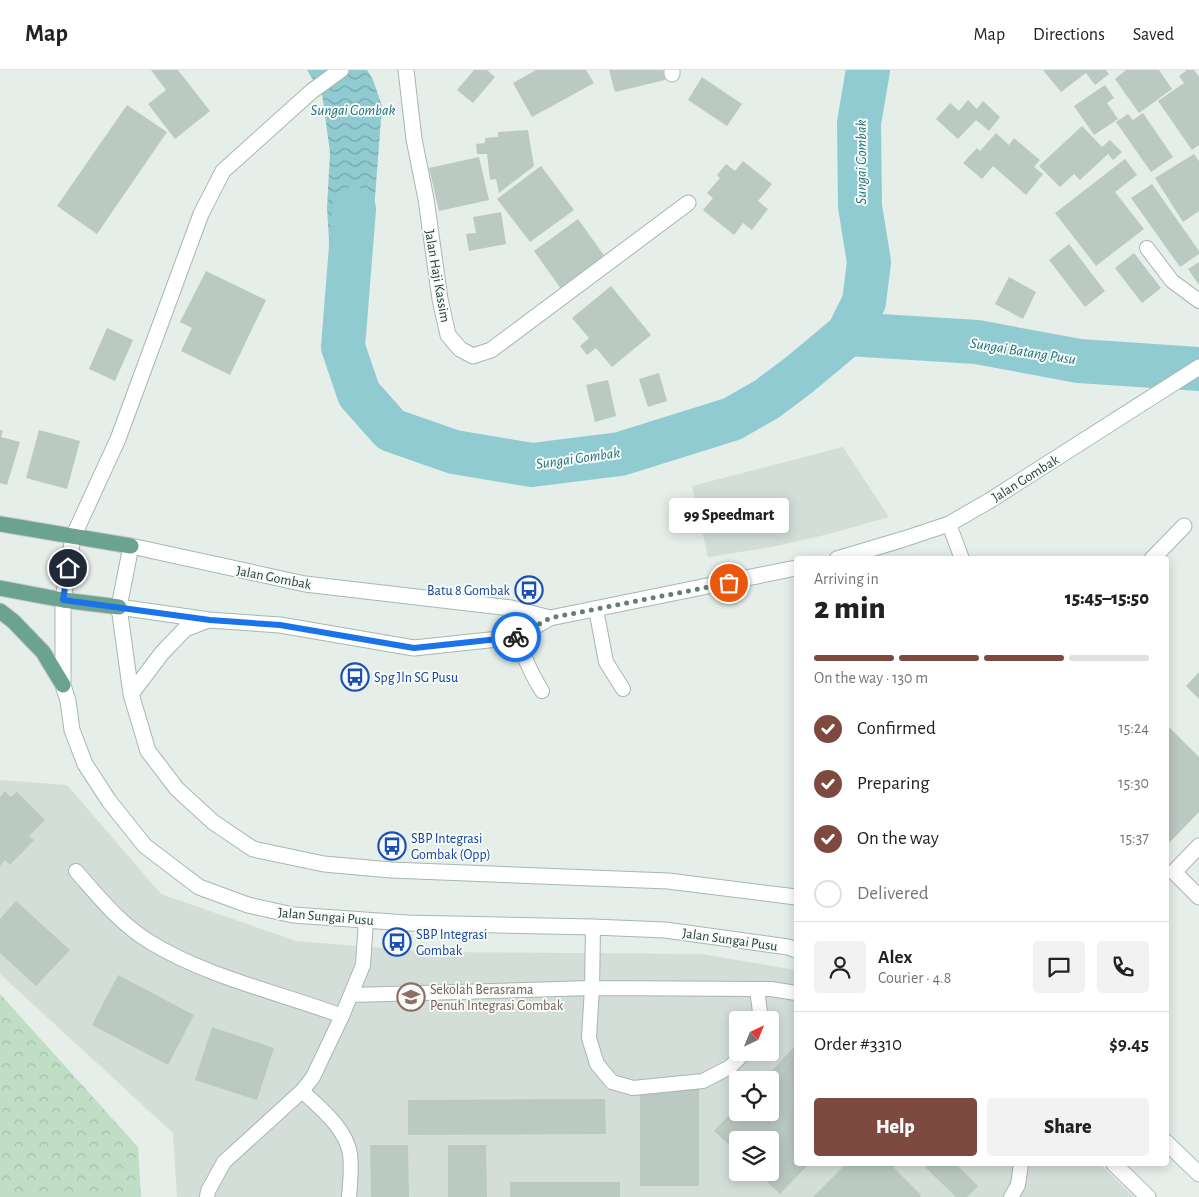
<!DOCTYPE html>
<html lang="en">
<head>
<meta charset="utf-8">
<style>
  body { margin:0; font-family:"Alegreya Sans",sans-serif; background:#f2f2f2; color:#222; height:100vh; display:flex; flex-direction:column; font-size:19px; white-space:nowrap }
  * { box-sizing:border-box; margin:0 }
  p { font-size:16px; color:#767676 }
  .icon { flex:none; width:28px; height:28px; fill:none; stroke:currentColor; stroke-width:2; stroke-linecap:round; stroke-linejoin:round }
  .map { position:relative; flex:1; overflow:hidden }
  .drawer { position:absolute; left:794px; top:486px; width:375px; height:610px; display:flex; flex-direction:column; background:#fff; border-radius:5px; box-shadow:0 2px 12px #0003 }
  .drawer>* { flex:none }
  .needle { width:32px; rotate:43deg }
  .fabs { position:absolute; left:729px; top:941px; display:grid; gap:10px }
  .fabs a { display:grid; place-items:center; width:50px; height:50px; border-radius:5px; background:#fff; box-shadow:0 2px 12px #0003; font-size:25px }
  .pin { position:absolute; display:grid; place-items:center; width:42px; height:42px; color:#fff; margin:-21px; border:2px solid #fff; border-radius:50%; box-shadow:0 1px 5px #0007 }
  .courier { position:absolute; display:grid; place-items:center; width:50px; height:50px; margin:-25px; border:4px solid #1a73e8; border-radius:50%; background:#fff; color:#222; box-shadow:0 1px 6px #0007 }
  .bubble { position:absolute; height:35px; border-radius:5px; background:#fff; box-shadow:0 2px 12px #0003; font-size:16px; font-weight:800; line-height:35px; text-align:center }
  .head em { font-style:normal; font-weight:800 }
  .head div { display:flex; flex-direction:column-reverse }
  .head { display:flex; align-items:center; justify-content:space-between; height:85px; padding:0 20px }
  h1 { font-size:32px; font-weight:800; line-height:38px }
  .bar { display:grid; grid-template-columns:repeat(4,1fr); gap:8px 5px; align-content:center; height:60px; padding:0 20px }
  .bar i { height:6px; border-radius:4px; background:#e0e0e0 }
  .bar .current { background:#7e4a3f }
  .bar p { grid-column:span 4 }
  .line { display:flex; align-items:center; gap:12px; padding:0 20px; border-top:1px solid #e0e0e0 }
  .line div { flex:1 }
  .round { display:grid; place-items:center; flex:none; width:52px; height:52px; border-radius:5px; background:#f2f2f2 }
  ol { padding:0 20px; list-style:none }
  li { display:flex; align-items:center; gap:15px; height:55px }
  li p { margin-inline-start:auto }
  li .icon { padding:5px; border-radius:50%; background:#7e4a3f; color:#fff; stroke-width:4 }
  li:last-child { color:#767676 }
  li i { width:28px; height:28px; border:2px solid #e0e0e0; border-radius:50% }
  .action { display:flex; gap:10px; margin-top:auto; padding:10px 20px }
  .action a { flex:1; height:58px; border-radius:5px; background:#7e4a3f; color:#fff; font-size:20px; font-weight:800; line-height:58px; text-align:center }
  .action a+a { background:#f2f2f2; color:#222 }
  header { display:flex; align-items:center; gap:30px; box-sizing:border-box; height:70px; padding:0 25px; background:#fff; border-bottom:1px solid #e0e0e0 }
  header strong { font-size:24px }
  nav { display:flex; gap:28px; margin-inline-start:auto; font-size:18px }
  .map>svg:first-child { display:block }
  .built { fill:#d3ded8; fill-rule:evenodd }
  .forest { fill:url(#forest-crowns) }
  .water { fill:url(#water-waves) }
  .lines { fill:none; stroke-linecap:round; stroke-linejoin:round }
  .river { stroke:#8fcbd1; stroke-width:44 }
  .building { fill:#bac9c2 }
  .service-casing { stroke:#a7b6b0; stroke-width:16 }
  .minor-casing { stroke:#a7b6b0; stroke-width:17 }
  .secondary-casing { stroke:#a4b9b0; stroke-width:17 }
  .primary-casing { stroke:#c2cac7; stroke-width:17 }
  .service { stroke:#fff; stroke-width:14 }
  .minor { stroke:#fff; stroke-width:15 }
  .secondary { stroke:#fff; stroke-width:15 }
  .primary { stroke:#6ba290; stroke-width:15 }
  .done { stroke:#687d75; stroke-width:5; stroke-dasharray:0 9 }
  .route { stroke:#1a73e8; stroke-width:6 }
  .labels { text-anchor:middle; stroke-width:4; stroke-linejoin:round; paint-order:stroke }
  .street-label { font-size:14px; fill:#244036; stroke:#f6faf8 }
  .transit-label { font-size:14px; fill:#164399; stroke:#f6faf8; text-anchor:start }
  .education-label { font-size:14px; fill:#785e54; stroke:#f6faf8; text-anchor:start }
  .water-label { font-size:15px; font-style:italic; fill:#1f727b; stroke:#f6faf8 }
</style>
</head>
<body>
<header>
<strong>Map</strong>
<nav><a>Map</a><a>Directions</a><a>Saved</a></nav>
</header>
<div class="map">
<svg width="1199" height="1127" viewBox="0 0 1199 1127">
  <defs>
    <pattern id="forest-crowns" width="20" height="18" patternUnits="userSpaceOnUse" patternTransform="scale(1.25)"><rect width="20" height="18" fill="#bfdec5"/><path d="M2 6a3 3 0 1 1 6 0M12 15a3 3 0 1 1 6 0" fill="none" stroke="#a4c0aa"/></pattern>
    <pattern id="water-waves" width="16" height="10" patternUnits="userSpaceOnUse" patternTransform="scale(1.25)"><rect width="16" height="10" fill="#8fcbd1"/><path d="M0 5q4-4 8 0t8 0" fill="none" stroke="#75a6aa"/></pattern>
  </defs>
  <rect width="100%" height="100%" fill="#e5eee9"/>
  <path class="built" d="M843,377l46,70 -60,17 -57,13 -64,10 -16,-71z
    M0,710l67,5 94,109 135,47 134,11 272,2 94,16v194h304l34,33h-957l-4,-64 -173,-159zM738,950h32v32h-32zM738,1010h32v32h-32zM738,1070h32v32h-32z"/>
  <path class="forest" d="M0,924l138,153 3,50h-141z"/>
  <path class="water" d="M307,0h60l6,10 9,26 -12,157 -21,6 -18,2 -4,-63 3,-56 -8,-58z"/>
  <g class="lines">
    <path class="river" d="M354,139l-11,138 16,47 32,36 63,22 78,13 88,-11 112,-35 35,-20 32,-24 49,-41 16,-32 5,-40 -9,-56 -1,-83 9,-53
      M848,264l129,8 102,19 120,8"/>
  </g>
  <path class="building" d="M151,0h27l32,41 -35,28 -27,-35 18,-14z
    M474,0h13l8,7 -22,26 -16,-13z
    M536,0h50l8,13 -62,34 -19,-34z
    M609,0h54l2,10 -50,12z
    M1043,0h63l3,4 -14,11 -9,-12 -25,19z
    M1126,0h33l13,19 -33,24 -24,-34z
    M1187,0h7l5,7v68l-7,5 -34,-49 26,-18 -5,-7z
    M702,7l40,27 -15,22 -39,-26z
    M1105,15l9,13 -7,5 11,16 -24,16 -20,-29z
    M968,30l9,9 6,-8 17,16 -11,14 -13,-11 -18,19 -22,-20 14,-16 9,8z
    M127,35l40,27 -70,102 -40,-28z
    M1143,43l30,44 -22,15 -35,-50 12,-8 5,6z
    M1082,56l20,21 8,-7 12,12 -9,8 -5,-6 -28,26 -6,-6 -14,13 -21,-21z
    M528,60l6,36 -35,27 -3,-14 -6,1 -3,-26h-10l-1,-10 9,-1v-5l13,-1v-5z
    M996,63l13,12 5,-7 26,22 -6,7 9,7 -17,21 -33,-29 -11,13 -19,-16 14,-15 3,3z
    M1194,84l5,7v50l-16,11 -28,-44z
    M479,87l10,43 -50,11 -10,-43z
    M1125,89l12,16 -22,17 29,37 -48,37 -41,-53z
    M743,91l29,23 -14,17 10,8 -16,21 -9,-7 -9,12 -31,-25 10,-12 -6,-5 13,-15 -3,-3 9,-11 9,7z
    M541,96l33,44 -44,32 -33,-43z
    M1152,114l47,67v3l-19,13 -49,-69z
    M501,142l5,32 -37,7 -3,-17 10,-1 -3,-16z
    M578,149l30,42 -44,32 -30,-42z
    M1069,174l36,47 -20,16 -36,-47z
    M1134,183l27,35 -19,15 -27,-35z
    M1199,192v23l-11,-16z
    M206,201l60,29 -36,75 -49,-24 11,-23 -12,-6z
    M1009,207l27,15 -13,27 -28,-15z
    M611,216l40,49 -39,32 -16,-19 -9,7 -7,-9 9,-8 -17,-20z
    M107,258l26,12 -18,41 -26,-12z
    M659,303l8,28 -19,6 -9,-28z
    M608,310l8,36 -21,6 -9,-37z
    M0,360l3,1 -2,6 19,5 -13,43 -7,-2z
    M39,360l41,11 -13,48 -41,-11z
    M1199,602v27l-13,-13z
    M1166,654l33,33v55l-30,31 -3,-2z
    M5,721l6,6 6,-5 28,28 -16,16 5,4 -24,25 -5,-5 -5,6v-69z
    M16,831l54,49 -34,36 -36,-33v-34z
    M118,905l76,40 -26,50 -76,-40z
    M212,957l62,21 -17,52 -62,-20z
    M796,975v119h13l-29,30 -23,-22h13v-32h-32v13l-24,-22 24,-25v6h32v-32h-7z
    M640,1019h59v97h-59z
    M605,1029l1,35 -198,1v-35z
    M370,1075h38l1,52h-38z
    M448,1075h38l1,52h-39z
    M846,1094h50l-3,3 28,28 -1,2h-107z
    M922,1094h34l22,22 -11,11h-11z
    M510,1112h110v15h-110z"/>
  <g class="lines">
    <g class="service-casing">
      <path id="service" d="M1147,178l25,33 27,20
        M949,454l13,35
        M511,538c6,31 14,56 31,83
        M596,539l10,53 17,27
        M76,801c23,26 44,53 74,71 59,36 128,50 192,74l21,-51 3,-45
        M757,919l4,31
        M351,925l241,-7 1,-61
        M745,982l-15,15 -27,14 -70,7 -21,-6 -15,-18 -8,-26 3,-50 179,1 25,4
        M302,1021c18,17 44,37 48,63 2,14 0,30 -1,43
        M207,1127l1,-6 16,-29 78,-71 11,-14 29,-61
        M1011,1127l7,-12 3,-21"/>
    </g>
    <g class="minor-casing">
      <path id="minor" d="M406,0l8,69 12,60 14,100 8,36 12,14 13,7 18,-6 197,-147
        M672,4v-4
        M73,467l45,-98 83,-225 22,-43 89,-80 29,-21
        M1152,489l32,-33
        M1199,776l-25,26 25,25"/>
    </g>
    <g class="secondary-casing">
      <path id="secondary" d="M73,467l-10,63v85l5,16 4,29 13,34 24,37 36,45 54,41 49,18 45,10 114,8 186,4 72,3 123,17 8,3
        M837,489l67,-20 45,-15 40,-23 210,-134
        M119,537l90,13 71,5 134,23 103,-11 33,-19 246,-50
        M550,548l-39,-10 -206,-24 -174,-38 -12,61 12,87 17,57 29,38 36,33 40,27 71,15 67,6 277,11 128,16
        M131,624l31,-41 23,-24 23,-9
        M1166,1072l33,32
        M1114,1094l34,33"/>
    </g>
    <g class="primary-casing">
      <path id="primary" d="M0,454l131,22
        M0,518l63,12 56,7
        M0,541l13,10 30,31 20,33"/>
    </g>
    <use href="#service" class="service"/>
    <use href="#minor" class="minor"/>
    <use href="#secondary" class="secondary"/>
    <use href="#primary" class="primary"/>
  </g>
  <g class="lines">
    <path class="done" d="M516,567l34,-19 179,-35"/>
    <path class="route" d="M68,498l-5,32 147,20 70,5 134,23 102,-11"/>
  </g>
  <defs>
    <g id="bus-ring" transform="scale(1.4375)"><circle r="9.5" fill="#f6faf8" stroke="#1a4fb4" stroke-width="1.5"/><path d="M-5-6H5V4H4V6H2V4H-2V6H-4V4H-5ZM-3.5-4V0h7V-4ZM-3.5 1.2v1.5H-2V1.2ZM2 1.2v1.5H3.5V1.2Z" fill="#1a4fb4"/></g>
    <g id="school-ring" transform="scale(1.4375)"><circle r="9.5" fill="#f6faf8" stroke="#8d6e63" stroke-width="1.5"/><path d="M0-5L7-2L0 1L-7-2ZM-4 1L0 2.5L4 1V4Q0 6-4 4Z" fill="#8d6e63"/></g>
  </defs>
  <g fill-rule="evenodd">
    <use href="#bus-ring" x="529" y="520"/>
    <use href="#bus-ring" x="355" y="607"/>
    <use href="#bus-ring" x="392" y="776"/>
    <use href="#bus-ring" x="397" y="872"/>
    <use href="#school-ring" x="411" y="927"/>
  </g>
  <g class="labels">
    <g class="street-label">
      <text transform="translate(438 206) rotate(80)" y="5">Jalan Haji Kassim</text>
      <text transform="translate(1025 408) rotate(-32)" y="5">Jalan Gombak</text>
      <text transform="translate(274 507) rotate(11)" y="5">Jalan Gombak</text>
      <text transform="translate(326 846) rotate(5)" y="5">Jalan Sungai Pusu</text>
      <text transform="translate(730 869) rotate(8)" y="5">Jalan Sungai Pusu</text>
    </g>
    <g class="transit-label">
      <text x="510" y="525" text-anchor="end">Batu 8 Gombak</text>
      <text x="374" y="612">Spg Jln SG Pusu</text>
      <text x="411" y="773">SBP Integrasi<tspan x="411" dy="16">Gombak (Opp)</tspan></text>
      <text x="416" y="869">SBP Integrasi<tspan x="416" dy="16">Gombak</tspan></text>
    </g>
    <g class="education-label">
      <text x="430" y="924">Sekolah Berasrama<tspan x="430" dy="16">Penuh Integrasi Gombak</tspan></text>
    </g>
    <g class="water-label">
      <text x="353" y="45">Sungai Gombak</text>
      <text transform="translate(861 92) rotate(-90)" y="5">Sungai Gombak</text>
      <text transform="translate(1023 281) rotate(9)" y="5">Sungai Batang Pusu</text>
      <text transform="translate(578 388) rotate(-8)" y="5">Sungai Gombak</text>
    </g>
  </g>
</svg>
<div class="fabs">
<a><svg class="needle" viewBox="-14 -14 28 28"><path d="M0-13l5 13h-10z" fill="#e53935"/><path d="M0 13l5-13h-10z" fill="#767676"/></svg></a>
<a><svg class="icon" aria-label="locate" viewBox="0 0 24 24"><circle cx="12" cy="12" r="6"/><path d="M12 2v4M12 18v4M2 12h4M18 12h4"/></svg></a>
<a><svg class="icon" aria-label="layers" viewBox="0 0 24 24"><path d="M12 4l9 5-9 5-9-5zM3 14l9 5 9-5"/></svg></a>
</div>
<div class="pin" style="left:729px;top:513px;background:#ea580c"><svg class="icon" aria-label="bag" viewBox="0 0 24 24"><path d="M5 8h14l-1 12H6zM9 8a3 3 0 0 1 6 0"/></svg></div>
<div class="pin" style="left:68px;top:498px;background:#1f2937"><svg class="icon" aria-label="home" viewBox="0 0 24 24"><path d="M3 11l9-7 9 7M6 9v11h12V9"/></svg></div>
<div class="courier" style="left:516px;top:567px"><svg class="icon" aria-label="bike" viewBox="0 0 24 24"><circle cx="6" cy="16" r="4"/><circle cx="18" cy="16" r="4"/><path d="M6 16l4-8h5l3 8M10 8l3 8H6M13 5h3"/></svg></div>
<div class="bubble" style="left:669px;top:428px;width:120px">99 Speedmart</div>
<section class="drawer">
<div class="head"><div><h1>2 min</h1><p>Arriving in</p></div><em>15:45–15:50</em></div>
<div class="bar"><i class="current"></i><i class="current"></i><i class="current"></i><i></i><p>On the way · 130 m</p></div>
<ol>
<li><svg class="icon" aria-label="check" viewBox="0 0 24 24"><path d="M5 12l5 5 9-10"/></svg>Confirmed<p>15:24</p></li>
<li><svg class="icon" aria-label="check" viewBox="0 0 24 24"><path d="M5 12l5 5 9-10"/></svg>Preparing<p>15:30</p></li>
<li><svg class="icon" aria-label="check" viewBox="0 0 24 24"><path d="M5 12l5 5 9-10"/></svg>On the way<p>15:37</p></li>
<li><i></i>Delivered</li>
</ol>
<div class="line" style="height:90px"><a class="round"><svg class="icon" aria-label="person" viewBox="0 0 24 24"><circle cx="12" cy="8" r="4"/><path d="M4 21q1-7 8-7t8 7"/></svg></a><div><b>Alex</b><p>Courier · 4.8</p></div><a class="round"><svg class="icon" aria-label="chat" viewBox="0 0 24 24"><path d="M4 5h16v11H9l-5 4z"/></svg></a><a class="round"><svg class="icon" aria-label="phone" viewBox="0 0 24 24"><path d="M5 4h4l2 5-3 2q2 4 5 5l2-3 5 2v4C11 20 4 13 5 4z"/></svg></a></div>
<div class="line" style="height:65px"><div>Order #3310</div><b>$9.45</b></div>
<div class="action"><a>Help</a><a>Share</a></div>
</section>
</div>
</body>
</html>
